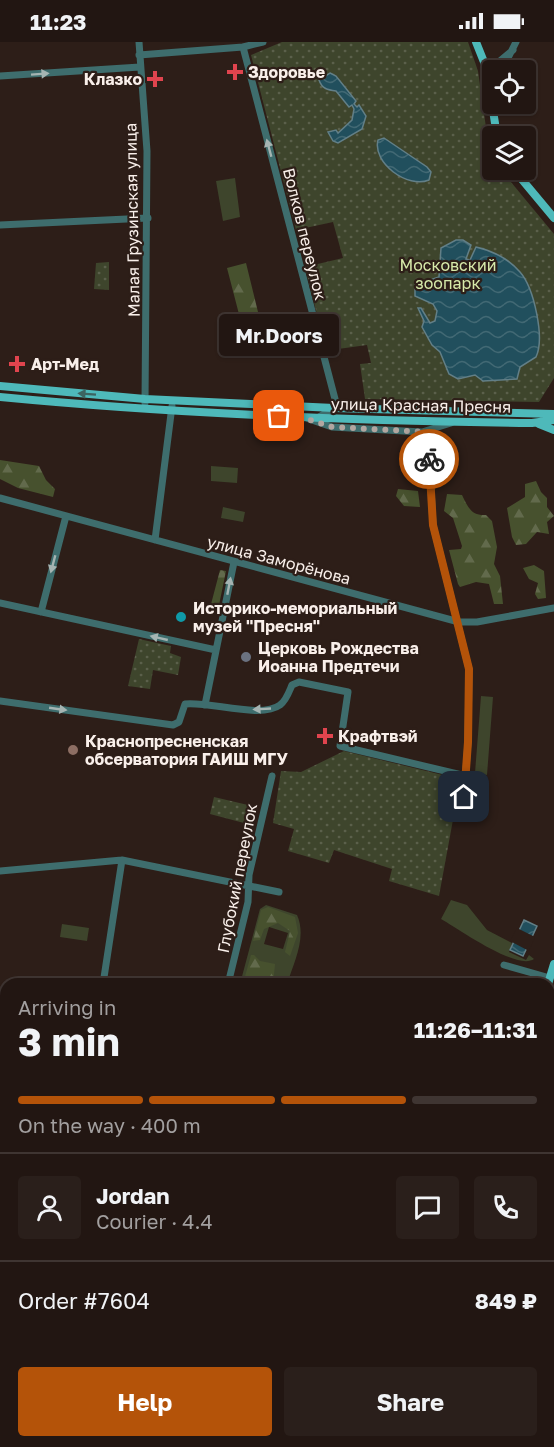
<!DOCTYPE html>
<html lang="en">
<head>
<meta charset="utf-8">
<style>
  body { margin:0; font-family:"Golos Text",sans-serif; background:#2a1f1b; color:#f1f3f6; height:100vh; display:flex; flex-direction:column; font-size:22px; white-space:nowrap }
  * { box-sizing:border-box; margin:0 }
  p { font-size:20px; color:#a29f9f }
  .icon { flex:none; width:33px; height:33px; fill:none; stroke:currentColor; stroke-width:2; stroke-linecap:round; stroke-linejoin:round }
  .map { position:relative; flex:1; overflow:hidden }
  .panel { position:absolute; left:0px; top:936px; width:555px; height:470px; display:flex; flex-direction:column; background:#221612; border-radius:18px 18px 0 0; box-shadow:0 2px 4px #0004,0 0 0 2px #3f3532 }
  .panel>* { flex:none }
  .buttons { position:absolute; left:482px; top:18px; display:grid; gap:12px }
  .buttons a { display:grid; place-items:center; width:54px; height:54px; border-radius:6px; background:#221612; box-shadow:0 2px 4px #0004,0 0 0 2px #3f3532; font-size:30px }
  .pin { position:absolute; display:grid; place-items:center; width:51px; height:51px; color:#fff; margin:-26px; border-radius:12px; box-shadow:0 3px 9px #0006 }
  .courier { position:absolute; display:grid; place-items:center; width:60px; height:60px; margin:-30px; border:4px solid #b45309; border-radius:50%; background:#fff; color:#222; box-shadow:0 2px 8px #0007 }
  .bubble { position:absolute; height:42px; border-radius:6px; background:#221612; box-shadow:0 2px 4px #0004,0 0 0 2px #3f3532; font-size:20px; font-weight:700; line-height:42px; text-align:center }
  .headline em { font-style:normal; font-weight:700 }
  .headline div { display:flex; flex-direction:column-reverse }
  .headline { display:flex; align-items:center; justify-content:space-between; height:102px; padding:0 18px }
  h1 { font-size:39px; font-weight:700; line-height:45px }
  .bar { display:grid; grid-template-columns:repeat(4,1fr); gap:9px 6px; align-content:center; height:72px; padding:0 18px }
  .bar i { height:8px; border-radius:4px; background:#3f3532 }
  .bar .selected { background:#b45309 }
  .bar p { grid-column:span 4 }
  .line { display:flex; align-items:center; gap:15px; padding:0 18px; border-top:2px solid #3f3532 }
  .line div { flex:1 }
  .round { display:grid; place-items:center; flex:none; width:63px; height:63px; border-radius:6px; background:#2a1f1b }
  .button { display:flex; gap:12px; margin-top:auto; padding:12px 18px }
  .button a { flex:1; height:69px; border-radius:6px; background:#b45309; color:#fff; font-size:24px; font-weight:700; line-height:69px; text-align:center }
  .button a+a { background:#2a1f1b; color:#f1f3f6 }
  .status { display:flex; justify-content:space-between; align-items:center; height:42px; padding:0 30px; background:#221612; direction:ltr }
  .status svg { height:16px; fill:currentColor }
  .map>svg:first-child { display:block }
  .green { fill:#3e452c; fill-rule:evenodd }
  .forest { fill:url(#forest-firs) }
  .park { fill:url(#park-dots) }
  .water { fill:url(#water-waves); stroke:#627f87; stroke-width:1.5 }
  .pier { fill:#2d1e18 }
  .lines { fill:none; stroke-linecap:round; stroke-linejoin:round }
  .minor { stroke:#3e6d6d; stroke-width:7 }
  .major { stroke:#4eb9ba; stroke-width:8 }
  .oneway { fill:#a5b4b2 }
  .oneway2 { fill:#3c6461 }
  .done { stroke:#b2a6a0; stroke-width:6; stroke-dasharray:0 10.8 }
  .route { stroke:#b45309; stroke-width:8 }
  .health-dot { fill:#e0444e; stroke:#2d1e18; stroke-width:2 }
  .culture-dot { fill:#0f9aa8; stroke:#2d1e18; stroke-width:2 }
  .worship-dot { fill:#6b7280; stroke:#2d1e18; stroke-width:2 }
  .education-dot { fill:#8d6e63; stroke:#2d1e18; stroke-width:2 }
  .labels { text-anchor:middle; stroke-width:4.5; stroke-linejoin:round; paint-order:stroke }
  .poi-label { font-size:16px; font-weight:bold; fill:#f9efea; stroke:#2d1e18; text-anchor:start }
  .street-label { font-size:16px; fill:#f9efea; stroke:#2d1e18 }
  .park-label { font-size:16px; fill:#d7eaaa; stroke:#2d1e18 }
</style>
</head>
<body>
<div class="status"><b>11:23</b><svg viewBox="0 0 49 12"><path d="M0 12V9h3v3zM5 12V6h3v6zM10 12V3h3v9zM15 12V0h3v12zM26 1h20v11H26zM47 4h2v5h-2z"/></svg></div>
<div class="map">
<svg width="554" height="1405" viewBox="0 0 554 1405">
  <defs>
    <pattern id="forest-firs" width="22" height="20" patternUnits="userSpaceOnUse" patternTransform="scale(1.5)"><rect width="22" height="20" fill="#47512e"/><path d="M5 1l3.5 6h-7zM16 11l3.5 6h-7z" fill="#626a4c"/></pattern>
    <pattern id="park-dots" width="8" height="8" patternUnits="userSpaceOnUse" patternTransform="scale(1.5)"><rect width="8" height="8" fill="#3e452c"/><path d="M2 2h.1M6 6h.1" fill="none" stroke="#5b604b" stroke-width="1.8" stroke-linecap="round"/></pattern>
    <pattern id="water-waves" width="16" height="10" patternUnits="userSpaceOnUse" patternTransform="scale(1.5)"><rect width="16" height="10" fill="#214f5d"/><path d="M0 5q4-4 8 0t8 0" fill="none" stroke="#426974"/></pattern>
  </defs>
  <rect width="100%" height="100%" fill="#2d1e18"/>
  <path class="green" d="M235,136l5,39 -17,4 -7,-40z
    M211,424l27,2 -1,15 -26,-2z
    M223,465l22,5 -2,10 -22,-4z
    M481,654l12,1 -6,78 -12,-2z
    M451,858l16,5 20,25 25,13 -3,9 17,8 3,-5 5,4c-17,12 -75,-30 -93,-40z
    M266,863l31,10c10,22 -3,47 -10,69h-47l20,-75zM269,885l19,6 -5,16 -19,-5z
    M62,882l27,4 -2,13 -27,-4z"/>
  <path class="forest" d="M246,221l12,49 -2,2 -16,4 -13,-50z
    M0,418l39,6 7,14 9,9 -2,8 -35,-9 -18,-9z
    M536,439l5,11 6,6v9l7,9 -7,6 2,12 -12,-2 -11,12 -10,1 -4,-8 -5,-29 18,-11v-13z
    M398,447l20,2 2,16 -16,-1 -8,-10z
    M447,452l15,1c6,12 9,21 24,20l6,6 5,26 -3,17 6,12 3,28h-9l-5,-20 -13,-2 -16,5 -2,-3 -9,-34 12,-1 1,-3 -9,-28 -9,-7z
    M534,523l10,6 2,27 -8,1 -3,-5 3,-11 -9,-4 -6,-11z
    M220,528l6,1 -8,39 -8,-2z
    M268,865l27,10 3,16 -8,23 -5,-4 5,-21 -12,-8 -14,6 -4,11 -7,1 8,-31z
    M251,913h3l6,6 15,3 -2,20h-30z"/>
  <path class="park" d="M282,0h186l10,29 14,99h9l53,64v144l-15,24 -174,-3 -5,-35 11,-1 -4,-18 -29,4 -3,3 -1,-3 -8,1 -21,-83 38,-9 -10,-36 -37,8 -45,-175z
    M109,220v28l-15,-1 2,-26z
    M259,276l3,15 -21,-1 -3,-9z
    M139,597l32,7 -1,7 11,4 -3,18 -25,-5 -3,19 -22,-3z
    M344,709l107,26 -1,8 9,2 -20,109 -50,-15 3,-12 -58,-19 -5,13 -41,-12 6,-22 -21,-6 8,-52 20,1z
    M214,755l34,8 -4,18 -34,-9z"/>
  <path class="water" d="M330,31l6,3 20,25 -2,3 3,3 2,-2 7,11 -4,13 -24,14 -5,-2 -5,-9 8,-2 2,3 14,-13 2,-11 -2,-4 -3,2 -13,-16c-8,-1 -14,-2 -17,-11z
    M384,96l43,29 4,5 -2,8c-21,9 -57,-17 -51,-40z
    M456,198h7l8,5 -5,14 4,1 6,-13c17,4 32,11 44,25 14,16 25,66 16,85l-16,10 -3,12 -34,2 -8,-6 -17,4 -9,-5 -9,-22 -8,-7 -10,-18 2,-6 -6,-13h3l9,15 5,-2 2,-10 -4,-7 -18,-8v-11l24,-8 2,-29z
    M524,878l13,6 -14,30 -13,-6z
    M0,1095h6v149h-6z
    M549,1356l5,11v38h-147l-3,-5h145z"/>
  <path class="pier" d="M517,886l18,9 -6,14 -19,-10z"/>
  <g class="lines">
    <path class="minor" d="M139,0l8,109 -2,252
      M243,5l92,352 -1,9 -15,9
      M139,13l104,-8 20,-5
      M486,25l14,-6 13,-11
      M502,28l14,-28
      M0,34l140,-9
      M0,183l148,-7
      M309,377l23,8 90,5 29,-9
      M428,390l5,93 36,144 -1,73 -4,55
      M0,456l459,124h18l77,-14
      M155,498l17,-134
      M0,561l216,47
      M41,570l25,-96
      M0,659l173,24 6,-3 6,-18c24,-3 76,15 95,1 6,-4 9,-13 12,-20l7,-3 49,10 -8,54 126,30
      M205,663l29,-143
      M0,829l122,-11 157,32
      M504,923l46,13
      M103,942l19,-124
      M228,942l20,-82 1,-27 23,-99
      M549,1209l5,-1
      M0,1258h6
      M341,1400l4,5"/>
    <path class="major" d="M476,0l10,25 6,34
      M492,62l5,32
      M514,128l40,48
      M0,344l145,13 189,9 220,6
      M0,355c177,17 355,24 532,26l22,-3
      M539,382l15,6
      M548,942l6,-20
      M0,1073l6,-1
      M0,1083l6,-1
      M549,1164l5,-1
      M549,1177l5,-1
      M549,1280l5,9
      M549,1313l5,9
      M549,1329l5,8
      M369,1400l5,5
      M378,1400l5,5
      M125,1405l2,-5
      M150,1405l7,-5
      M178,1405l7,-5
      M220,1405l7,-5
      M234,1405l7,-5"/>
  </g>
  <defs><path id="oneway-solid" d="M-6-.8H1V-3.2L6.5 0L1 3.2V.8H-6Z" transform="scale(1.5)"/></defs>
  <g class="oneway">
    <use href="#oneway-solid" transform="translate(40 32) rotate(-4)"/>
    <use href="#oneway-solid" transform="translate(269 106) rotate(-105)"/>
    <use href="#oneway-solid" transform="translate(53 522) rotate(105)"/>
    <use href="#oneway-solid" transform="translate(229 544) rotate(-79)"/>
    <use href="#oneway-solid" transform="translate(159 596) rotate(-167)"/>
    <use href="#oneway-solid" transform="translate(58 667) rotate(8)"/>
    <use href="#oneway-solid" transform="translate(262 667) rotate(177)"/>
  </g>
  <use class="oneway2" href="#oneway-solid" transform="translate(87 352) rotate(-176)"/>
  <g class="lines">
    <path class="done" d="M279,374l22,1 31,10 96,5 1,27"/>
    <path class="route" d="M429,417l4,66 36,144 -1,73 -4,55"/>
  </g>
  <g class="health-dot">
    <path d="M232 21h6v6h6v6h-6v6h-6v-6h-6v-6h6z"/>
    <path d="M152 28h6v6h6v6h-6v6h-6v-6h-6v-6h6z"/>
    <path d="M14 313h6v6h6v6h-6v6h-6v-6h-6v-6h6z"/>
    <path d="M322 685h6v6h6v6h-6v6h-6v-6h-6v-6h6z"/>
  </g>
  <circle class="culture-dot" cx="181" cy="575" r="6"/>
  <circle class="worship-dot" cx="246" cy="615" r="6"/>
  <circle class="education-dot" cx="73" cy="708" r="6"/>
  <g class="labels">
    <g class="poi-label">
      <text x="248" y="36">Здоровье</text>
      <text x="142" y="43" text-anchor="end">Клазко</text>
      <text x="31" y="328">Арт-Мед</text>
      <text x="193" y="572">Историко-мемориальный<tspan x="193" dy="18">музей "Пресня"</tspan></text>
      <text x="258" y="612">Церковь Рождества<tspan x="258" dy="18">Иоанна Предтечи</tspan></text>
      <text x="338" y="700">Крафтвэй</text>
      <text x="85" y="705">Краснопресненская<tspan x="85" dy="18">обсерватория ГАИШ МГУ</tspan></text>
    </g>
    <g class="street-label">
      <text transform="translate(132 178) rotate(-91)" y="6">Малая Грузинская улица</text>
      <text transform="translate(305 192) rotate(76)" y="6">Волков переулок</text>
      <text transform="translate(421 363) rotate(1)" y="6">улица Красная Пресня</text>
      <text transform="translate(279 518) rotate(15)" y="6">улица Заморёнова</text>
      <text transform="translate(237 836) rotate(-79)" y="6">Глубокий переулок</text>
    </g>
    <g class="park-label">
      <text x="448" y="229">Московский<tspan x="448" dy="18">зоопарк</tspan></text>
    </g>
  </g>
</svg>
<div class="buttons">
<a><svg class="icon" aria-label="locate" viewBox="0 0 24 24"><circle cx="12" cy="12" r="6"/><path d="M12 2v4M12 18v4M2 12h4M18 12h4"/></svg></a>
<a><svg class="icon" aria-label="layers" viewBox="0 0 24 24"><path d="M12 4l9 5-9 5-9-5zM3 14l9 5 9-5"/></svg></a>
</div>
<div class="pin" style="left:279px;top:374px;background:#ea580c"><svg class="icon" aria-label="bag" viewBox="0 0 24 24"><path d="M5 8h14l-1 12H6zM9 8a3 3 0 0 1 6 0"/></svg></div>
<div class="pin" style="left:464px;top:755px;background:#1f2937"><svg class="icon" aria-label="home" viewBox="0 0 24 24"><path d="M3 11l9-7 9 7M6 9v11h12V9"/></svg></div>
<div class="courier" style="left:429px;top:417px"><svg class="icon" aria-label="bike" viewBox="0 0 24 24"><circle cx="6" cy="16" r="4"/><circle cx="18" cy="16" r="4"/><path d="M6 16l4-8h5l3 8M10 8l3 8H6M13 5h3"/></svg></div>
<div class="bubble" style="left:219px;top:272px;width:120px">Mr.Doors</div>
<section class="panel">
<div class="headline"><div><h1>3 min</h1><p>Arriving in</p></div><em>11:26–11:31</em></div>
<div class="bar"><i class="selected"></i><i class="selected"></i><i class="selected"></i><i></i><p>On the way · 400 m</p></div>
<div class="line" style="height:108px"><a class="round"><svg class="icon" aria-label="person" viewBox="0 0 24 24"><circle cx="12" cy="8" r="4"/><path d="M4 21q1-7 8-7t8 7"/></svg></a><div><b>Jordan</b><p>Courier · 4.4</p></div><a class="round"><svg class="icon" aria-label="chat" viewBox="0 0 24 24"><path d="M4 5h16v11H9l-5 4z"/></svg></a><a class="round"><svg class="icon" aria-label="phone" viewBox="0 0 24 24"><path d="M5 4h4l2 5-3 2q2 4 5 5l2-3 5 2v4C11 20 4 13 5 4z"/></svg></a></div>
<div class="line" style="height:78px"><div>Order #7604</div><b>849 ₽</b></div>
<div class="button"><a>Help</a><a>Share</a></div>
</section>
</div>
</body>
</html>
